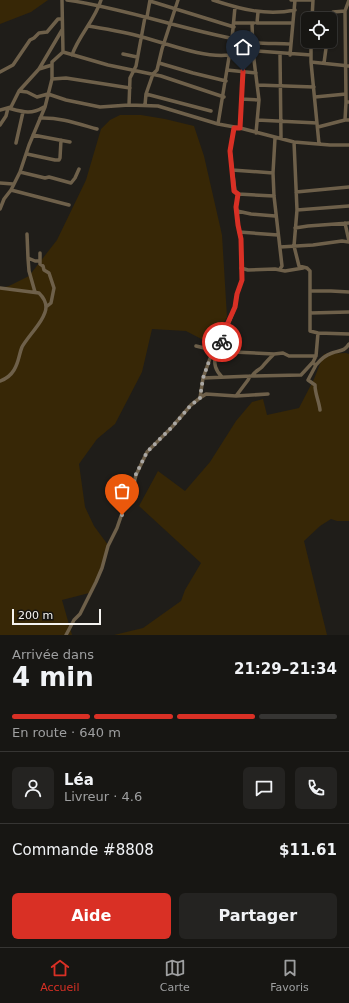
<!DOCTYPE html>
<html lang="fr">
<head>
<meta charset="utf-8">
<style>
  body { margin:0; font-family:"DejaVu Sans",sans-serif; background:#242321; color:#f1f3f6; height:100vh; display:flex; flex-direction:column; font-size:15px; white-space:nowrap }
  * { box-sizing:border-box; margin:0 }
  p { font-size:13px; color:#9e9fa0 }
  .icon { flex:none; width:22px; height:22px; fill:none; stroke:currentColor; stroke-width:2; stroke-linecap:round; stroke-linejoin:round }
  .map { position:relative; height:635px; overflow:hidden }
  .details { display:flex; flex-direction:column; background:#171613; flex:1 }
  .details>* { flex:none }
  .fabs { position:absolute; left:301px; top:12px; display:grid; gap:8px }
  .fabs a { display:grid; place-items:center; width:36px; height:36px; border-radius:6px; background:#171613; box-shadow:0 1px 3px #0004,0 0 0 1px #363533; font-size:20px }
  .scale { position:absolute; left:12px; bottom:10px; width:89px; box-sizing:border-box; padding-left:4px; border:2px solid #f5f3f0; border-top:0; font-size:11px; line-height:14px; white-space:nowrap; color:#f5f3f0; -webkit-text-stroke:3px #161410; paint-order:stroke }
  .pin { position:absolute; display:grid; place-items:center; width:34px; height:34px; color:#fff; margin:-41px -17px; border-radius:50% 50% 50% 0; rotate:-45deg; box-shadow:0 0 4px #0007 }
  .pin .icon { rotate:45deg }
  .courier { position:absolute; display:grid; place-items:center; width:40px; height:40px; margin:-20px; border:3px solid #d93025; border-radius:50%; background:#fff; color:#222; box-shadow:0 1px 5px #0007 }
  .summary em { font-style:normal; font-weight:800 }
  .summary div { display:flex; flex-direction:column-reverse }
  .summary { display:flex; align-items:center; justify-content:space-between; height:68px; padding:0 12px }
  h1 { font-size:26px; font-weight:800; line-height:30px }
  .bar { display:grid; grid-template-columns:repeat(4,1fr); gap:6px 4px; align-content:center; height:48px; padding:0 12px }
  .bar i { height:5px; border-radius:3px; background:#363533 }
  .bar .on { background:#d93025 }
  .bar p { grid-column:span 4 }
  .line { display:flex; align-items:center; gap:10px; padding:0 12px; border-top:1px solid #363533 }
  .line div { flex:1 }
  .round { display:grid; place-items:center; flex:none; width:42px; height:42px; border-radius:6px; background:#242321 }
  .primary-button { display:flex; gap:8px; margin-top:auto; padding:8px 12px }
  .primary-button a { flex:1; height:46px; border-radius:6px; background:#d93025; color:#fff; font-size:16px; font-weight:800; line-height:46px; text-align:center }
  .primary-button a+a { background:#242321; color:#f1f3f6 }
  .tabs { display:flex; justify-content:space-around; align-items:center; height:56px; border-top:1px solid #363533; background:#171613; font-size:11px; color:#9e9fa0 }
  .tabs a { display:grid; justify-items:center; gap:2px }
  .tabs .on { color:#d93025 }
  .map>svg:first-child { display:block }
  .green { fill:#372706 }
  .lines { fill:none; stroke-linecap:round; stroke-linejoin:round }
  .street { stroke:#6e604a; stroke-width:3.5 }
  .done { stroke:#aaa8a5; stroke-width:4; stroke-dasharray:0 7.2 }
  .route { stroke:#d93025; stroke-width:5 }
</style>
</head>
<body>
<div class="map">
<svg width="349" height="635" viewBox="0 0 349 635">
  <rect width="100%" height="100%" fill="#1f1d19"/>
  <path class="green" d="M0,0h48l-17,12 -31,12z
    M120,115h21l24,4 29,7 10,30 18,79 5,82 -16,27 -25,-13 -34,-2 -10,43 -27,52 -18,15 -18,25 6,43 9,19 14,19 -15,47 -31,8 10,35h-72v-347l9,-2 20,-10 28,-36 29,-60 15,-51 9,-9z
    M346,353l3,1v167h-12l-6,-2 -11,7 -16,15 23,94h-213l29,-7 38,-27 4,-11 16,-27 -62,-57 19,-35 27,20 25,-29 26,-41 16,-19 11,-3 4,16 32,-7 15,-29 10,-25z"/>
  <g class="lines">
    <path class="street" d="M67,0c62,9 122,32 184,42 13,2 27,1 40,2
      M213,0c27,9 53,16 82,10
      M291,0h21
      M150,1l84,26
      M258,12l-1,11h36
      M147,17l3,-17
      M312,19l1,-19
      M330,19l1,-5 2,-2 12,-1
      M234,23h20
      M252,23l1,29 6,48 -3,33
      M88,26c18,3 37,6 54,11 27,7 60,21 87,18
      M311,41v21l8,82
      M231,49l80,6
      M63,52l45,13 53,11 63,21
      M280,53l1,85
      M123,54l14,3
      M72,55c7,-20 23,-35 29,-55
      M290,55l5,-55
      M311,62l38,4
      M159,63l34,10 33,8
      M324,63l3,-22
      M39,69l13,-4v-2
      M227,70l29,3
      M0,72l13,-7 17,-25 4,-2 5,-5 8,-1 11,-13h4
      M52,79l14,-1 64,10
      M257,85l57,2
      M19,91l8,1 10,5 11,-3 18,6 34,7 29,-2 29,1 60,18 22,4 54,14 36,3h19
      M146,94l65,17
      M315,97l31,-3
      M241,99l18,1
      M346,102l-1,-91 4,-11
      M129,105l1,-27 6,-12 9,-49
      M145,105l1,-11 7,-20 4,-4 5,-21 16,-49
      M0,110l11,-3 8,-16 20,-22 23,-39
      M40,118c19,-1 39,6 57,11
      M257,120l60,3
      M345,120l1,-18h3
      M218,124l14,-85 3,-32
      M0,125l6,-9 2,-8c15,4 23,7 36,-1
      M318,127l27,-7h4
      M240,128l3,-57
      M33,135l37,7
      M275,138l-2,35 1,23 8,70 -2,3
      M294,142l3,68 -3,36 5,20 8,2 3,3v60l8,2 31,1
      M16,143l7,-31
      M27,154l28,6h4l1,-2 1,-18
      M232,170l41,3
      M20,172l25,6 4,-1 22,6 4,-5 4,-9
      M0,183l13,1
      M11,190l58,15
      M296,192l53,-5
      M238,194l36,2
      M0,209l4,-10 7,-9 9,-18 9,-27 16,-38 7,-28v-17l11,-10 -1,-52
      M297,210l52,-4
      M237,211l14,3 24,2
      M345,223l4,18
      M295,228l13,-2 41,-3
      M239,232l39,3
      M27,234l1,24 7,3h4
      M280,247l33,-2 29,-4 7,1
      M40,253v11l3,2 1,4 5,3 5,15 -3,15 -5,4
      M28,258l1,13 6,21
      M241,268l7,2 27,-1 10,2 18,-3
      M0,288l39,5c4,4 7,8 7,14 0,12 -18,29 -24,40 -3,7 -3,15 -8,23 -3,5 -8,9 -14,11
      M310,291h21l18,1
      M310,313l39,-1
      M196,346l17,4
      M215,348l18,4 41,2 9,-1 6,3h27l2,-23
      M215,355c-1,9 0,15 7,22
      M313,363l3,2 -8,15 7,5c0,9 4,16 5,25
      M316,365c4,-5 10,-10 16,-12 8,-3 12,-1 17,-9
      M252,376l49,-1 12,-13 3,-6
      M203,378l49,-2c3,-5 7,-6 10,-9 4,-5 8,-9 12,-13
      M236,396l12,-16 2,-4
      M200,398l6,-4 30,2 32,-2
      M66,635l8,-15 6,-6 16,-32 6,-14 6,-22 9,-18 11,-32 5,-9 3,-12 11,-23 25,-25 19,-22 9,-7 3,-20 10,-28 12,-11 2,-12 8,-20 2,-13 5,-14 -1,-41 -3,-14 -2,-18 2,-13 -3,-3 -5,-40 4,-23"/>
  </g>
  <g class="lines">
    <path class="done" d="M122,515l6,-19 5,-9 3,-13 11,-22 25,-25 19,-22 9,-7 3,-20 10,-28 9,-8"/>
    <path class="route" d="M222,342l3,-3 1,-12 9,-20 2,-13 5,-14 -1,-41 -3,-14 -2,-18 2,-13 -4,-3 -4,-40 4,-23h6l3,-57"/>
  </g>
</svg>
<div class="fabs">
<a><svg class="icon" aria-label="locate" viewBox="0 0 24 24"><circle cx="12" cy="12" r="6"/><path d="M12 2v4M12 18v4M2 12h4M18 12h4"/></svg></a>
</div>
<div class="scale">200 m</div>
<div class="pin" style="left:122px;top:515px;background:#ea580c"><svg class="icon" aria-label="bag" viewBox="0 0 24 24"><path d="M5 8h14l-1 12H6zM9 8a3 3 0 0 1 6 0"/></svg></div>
<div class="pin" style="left:243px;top:71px;background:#1f2937"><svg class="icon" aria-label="home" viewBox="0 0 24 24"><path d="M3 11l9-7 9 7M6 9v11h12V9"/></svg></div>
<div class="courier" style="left:222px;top:342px"><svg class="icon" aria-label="bike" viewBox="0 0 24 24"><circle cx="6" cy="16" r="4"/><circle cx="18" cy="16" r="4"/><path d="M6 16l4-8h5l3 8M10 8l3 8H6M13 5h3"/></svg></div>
</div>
<section class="details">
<div class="summary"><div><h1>4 min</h1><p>Arrivée dans</p></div><em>21:29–21:34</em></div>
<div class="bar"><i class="on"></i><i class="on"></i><i class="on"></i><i></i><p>En route · 640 m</p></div>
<div class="line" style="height:72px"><a class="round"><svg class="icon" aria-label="person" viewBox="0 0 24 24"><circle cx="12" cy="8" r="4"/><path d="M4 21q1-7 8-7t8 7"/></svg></a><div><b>Léa</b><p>Livreur · 4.6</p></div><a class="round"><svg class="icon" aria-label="chat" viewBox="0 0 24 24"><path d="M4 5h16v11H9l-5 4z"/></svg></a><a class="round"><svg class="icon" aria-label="phone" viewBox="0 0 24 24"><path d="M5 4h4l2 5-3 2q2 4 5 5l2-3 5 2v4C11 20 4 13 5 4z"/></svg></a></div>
<div class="line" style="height:52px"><div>Commande #8808</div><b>$11.61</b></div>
<div class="primary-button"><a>Aide</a><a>Partager</a></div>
</section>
<nav class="tabs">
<a class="on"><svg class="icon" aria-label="home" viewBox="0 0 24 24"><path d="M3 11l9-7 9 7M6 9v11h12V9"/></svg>Accueil</a>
<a><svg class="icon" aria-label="map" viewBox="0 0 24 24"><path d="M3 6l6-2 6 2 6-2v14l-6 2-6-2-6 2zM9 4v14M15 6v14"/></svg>Carte</a>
<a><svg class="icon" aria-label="saved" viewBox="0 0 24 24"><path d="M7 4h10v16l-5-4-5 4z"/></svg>Favoris</a>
</nav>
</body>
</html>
